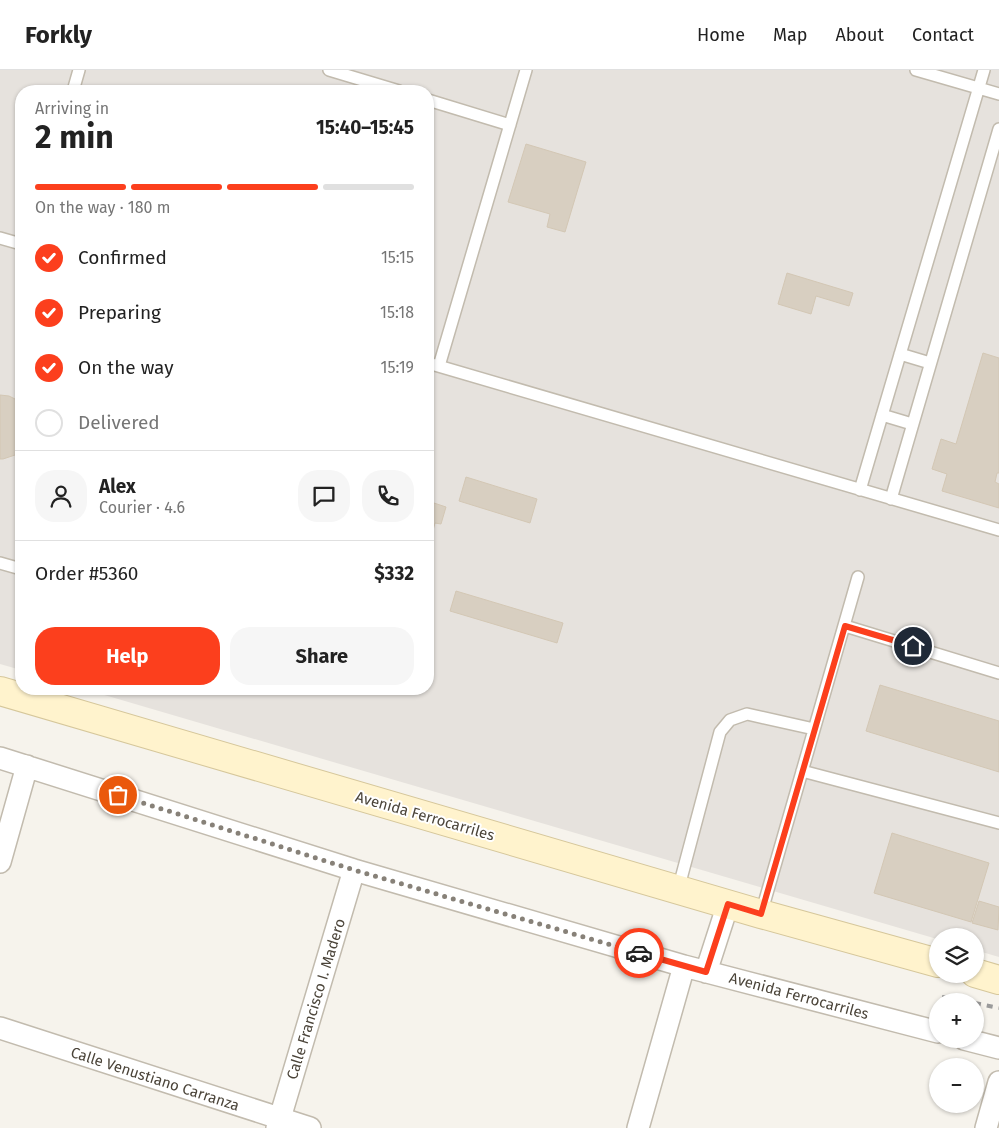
<!DOCTYPE html>
<html lang="en">
<head>
<meta charset="utf-8">
<style>
  body { margin:0; font-family:"Fira Sans",sans-serif; background:#f6f6f6; color:#222; height:100vh; display:flex; flex-direction:column; font-size:19px; white-space:nowrap }
  * { box-sizing:border-box; margin:0 }
  p { font-size:16px; color:#767676 }
  .icon { flex:none; width:28px; height:28px; fill:none; stroke:currentColor; stroke-width:2; stroke-linecap:round; stroke-linejoin:round }
  .map { position:relative; flex:1; overflow:hidden }
  .side { position:absolute; left:15px; top:15px; width:419px; height:610px; display:flex; flex-direction:column; background:#fff; border-radius:20px; box-shadow:0 1px 4px #0004 }
  .side>* { flex:none }
  .buttons { position:absolute; left:929px; top:858px; display:grid; gap:10px }
  .buttons a { display:grid; place-items:center; width:55px; height:55px; border-radius:50%; background:#fff; box-shadow:0 1px 4px #0004; font-size:25px }
  .pin { position:absolute; display:grid; place-items:center; width:42px; height:42px; color:#fff; margin:-21px; border:2px solid #fff; border-radius:50%; box-shadow:0 1px 5px #0007 }
  .courier { position:absolute; display:grid; place-items:center; width:50px; height:50px; margin:-25px; border:4px solid #fc3f1d; border-radius:50%; background:#fff; color:#222; box-shadow:0 1px 6px #0007 }
  .headline em { font-style:normal; font-weight:700 }
  .headline div { display:flex; flex-direction:column-reverse }
  .headline { display:flex; align-items:center; justify-content:space-between; height:85px; padding:0 20px }
  h1 { font-size:32px; font-weight:700; line-height:38px }
  .bar { display:grid; grid-template-columns:repeat(4,1fr); gap:8px 5px; align-content:center; height:60px; padding:0 20px }
  .bar i { height:6px; border-radius:4px; background:#e0e0e0 }
  .bar .on { background:#fc3f1d }
  .bar p { grid-column:span 4 }
  .line { display:flex; align-items:center; gap:12px; padding:0 20px; border-top:1px solid #e0e0e0 }
  .line div { flex:1 }
  .round { display:grid; place-items:center; flex:none; width:52px; height:52px; border-radius:20px; background:#f6f6f6 }
  ol { padding:0 20px; list-style:none }
  li { display:flex; align-items:center; gap:15px; height:55px }
  li p { margin-inline-start:auto }
  li .icon { padding:5px; border-radius:50%; background:#fc3f1d; color:#fff; stroke-width:4 }
  li:last-child { color:#767676 }
  li i { width:28px; height:28px; border:2px solid #e0e0e0; border-radius:50% }
  .action { display:flex; gap:10px; margin-top:auto; padding:10px 20px }
  .action a { flex:1; height:58px; border-radius:20px; background:#fc3f1d; color:#fff; font-size:20px; font-weight:700; line-height:58px; text-align:center }
  .action a+a { background:#f6f6f6; color:#222 }
  header { display:flex; align-items:center; gap:30px; box-sizing:border-box; height:70px; padding:0 25px; background:#fff; border-bottom:1px solid #e0e0e0 }
  header strong { font-size:24px }
  nav { display:flex; gap:28px; margin-inline-start:auto; font-size:18px }
  .map>svg:first-child { display:block }
  .industrial { fill:#e6e2dd }
  .building { fill:#d8cfc1; stroke:#d3c7b4 }
  .lines { fill:none; stroke-linecap:round; stroke-linejoin:round }
  .service-casing { stroke:#c2bbae; stroke-width:14 }
  .minor-casing { stroke:#c2bbae; stroke-width:24 }
  .secondary-casing { stroke:#d6c79b; stroke-width:30 }
  .service { stroke:#fff; stroke-width:11 }
  .minor { stroke:#fff; stroke-width:21 }
  .secondary { stroke:#fff3cd; stroke-width:28 }
  .rail { stroke:#9a9a9a; stroke-width:4; stroke-dasharray:6 6; stroke-linecap:butt }
  .done { stroke:#878178; stroke-width:5; stroke-dasharray:0 9 }
  .route { stroke:#fc3f1d; stroke-width:6 }
  .labels { text-anchor:middle; stroke-width:4; stroke-linejoin:round; paint-order:stroke }
  .street-label { font-size:15px; fill:#4b4439; stroke:#fff }
</style>
</head>
<body>
<header>
<strong>Forkly</strong>
<nav><a>Home</a><a>Map</a><a>About</a><a>Contact</a></nav>
</header>
<div class="map">
<svg width="999" height="1058" viewBox="0 0 999 1058">
  <rect width="100%" height="100%" fill="#f6f3ec"/>
  <path class="industrial" d="M0,0h999v887l-24,-7v-14h-37l-1,3 -853,-250h344v-598h-407v579l-21,-6z"/>
  <path class="building" d="M526,74l60,18 -21,70 -18,-5 3,-13 -42,-12z
    M787,203l66,20 -4,13 -33,-10 -5,18 -33,-10z
    M983,283l16,5v115h-2l-2,9 4,2v24l-57,-17 5,-17 -15,-5 9,-30 15,5z
    M0,325l9,1 12,6v51l-18,6h-3z
    M466,407l71,22 -7,24 -71,-22z
    M428,431l18,6 -5,17 -6,-1 -5,19 -2,-1z
    M456,521l107,32 -6,20 -107,-32z
    M880,615l119,36v51l-133,-41z
    M892,763l97,30 -18,59 -97,-29z
    M979,831l20,6 -1,23 -26,-7z"/>
  <g class="lines">
    <g class="service-casing">
      <path id="service" d="M329,0l70,21
        M916,0l83,24
        M73,21l6,-21
        M428,30l82,25
        M0,168l21,6
        M900,284l30,9
        M428,293l571,167
        M439,296l87,-296
        M882,345l30,9
        M860,420l124,-420
        M891,429l108,-370
        M0,493l21,6
        M845,556l154,47
        M802,701l197,52
        M678,820l42,-158 10,-12 17,-6 67,15
        M761,844l97,-337"/>
    </g>
    <g class="minor-casing">
      <path id="minor" d="M0,688l354,112 330,96 254,66
        M0,792l27,-96
        M706,902l22,-68
        M0,958l310,100
        M964,969l35,9
        M277,1058l77,-258
        M638,1058l46,-162
        M986,1058l13,-46"/>
    </g>
    <g class="secondary-casing">
      <path id="secondary" d="M0,621l761,223 177,49
        M975,903l24,7"/>
    </g>
    <use href="#service" class="service"/>
    <use href="#minor" class="minor"/>
    <use href="#secondary" class="secondary"/>
    <path class="rail" d="M942,927l23,4
      M975,933l24,5"/>
  </g>
  <g class="lines">
    <path class="done" d="M118,725l236,75 285,83"/>
    <path class="route" d="M639,883l67,19 22,-68 33,10 84,-288 68,20"/>
  </g>
  <g class="labels">
    <g class="street-label">
      <text transform="translate(425 746) rotate(16)" y="5">Avenida Ferrocarriles</text>
      <text transform="translate(799 926) rotate(15)" y="5">Avenida Ferrocarriles</text>
      <text transform="translate(316 929) rotate(-73)" y="5">Calle Francisco I. Madero</text>
      <text transform="translate(155 1009) rotate(18)" y="5">Calle Venustiano Carranza</text>
    </g>
  </g>
</svg>
<div class="buttons">
<a><svg class="icon" aria-label="layers" viewBox="0 0 24 24"><path d="M12 4l9 5-9 5-9-5zM3 14l9 5 9-5"/></svg></a>
<a>+</a>
<a>−</a>
</div>
<div class="pin" style="left:118px;top:725px;background:#ea580c"><svg class="icon" aria-label="bag" viewBox="0 0 24 24"><path d="M5 8h14l-1 12H6zM9 8a3 3 0 0 1 6 0"/></svg></div>
<div class="pin" style="left:913px;top:576px;background:#1f2937"><svg class="icon" aria-label="home" viewBox="0 0 24 24"><path d="M3 11l9-7 9 7M6 9v11h12V9"/></svg></div>
<div class="courier" style="left:639px;top:883px"><svg class="icon" aria-label="car" viewBox="0 0 24 24"><path d="M5 17H2v-5l4-1 3-4h7l3 4 3 1v5h-3M9 17h6M6 11h13"/><circle cx="7" cy="17" r="2"/><circle cx="17" cy="17" r="2"/></svg></div>
<section class="side">
<div class="headline"><div><h1>2 min</h1><p>Arriving in</p></div><em>15:40–15:45</em></div>
<div class="bar"><i class="on"></i><i class="on"></i><i class="on"></i><i></i><p>On the way · 180 m</p></div>
<ol>
<li><svg class="icon" aria-label="check" viewBox="0 0 24 24"><path d="M5 12l5 5 9-10"/></svg>Confirmed<p>15:15</p></li>
<li><svg class="icon" aria-label="check" viewBox="0 0 24 24"><path d="M5 12l5 5 9-10"/></svg>Preparing<p>15:18</p></li>
<li><svg class="icon" aria-label="check" viewBox="0 0 24 24"><path d="M5 12l5 5 9-10"/></svg>On the way<p>15:19</p></li>
<li><i></i>Delivered</li>
</ol>
<div class="line" style="height:90px"><a class="round"><svg class="icon" aria-label="person" viewBox="0 0 24 24"><circle cx="12" cy="8" r="4"/><path d="M4 21q1-7 8-7t8 7"/></svg></a><div><b>Alex</b><p>Courier · 4.6</p></div><a class="round"><svg class="icon" aria-label="chat" viewBox="0 0 24 24"><path d="M4 5h16v11H9l-5 4z"/></svg></a><a class="round"><svg class="icon" aria-label="phone" viewBox="0 0 24 24"><path d="M5 4h4l2 5-3 2q2 4 5 5l2-3 5 2v4C11 20 4 13 5 4z"/></svg></a></div>
<div class="line" style="height:65px"><div>Order #5360</div><b>$332</b></div>
<div class="action"><a>Help</a><a>Share</a></div>
</section>
</div>
</body>
</html>
